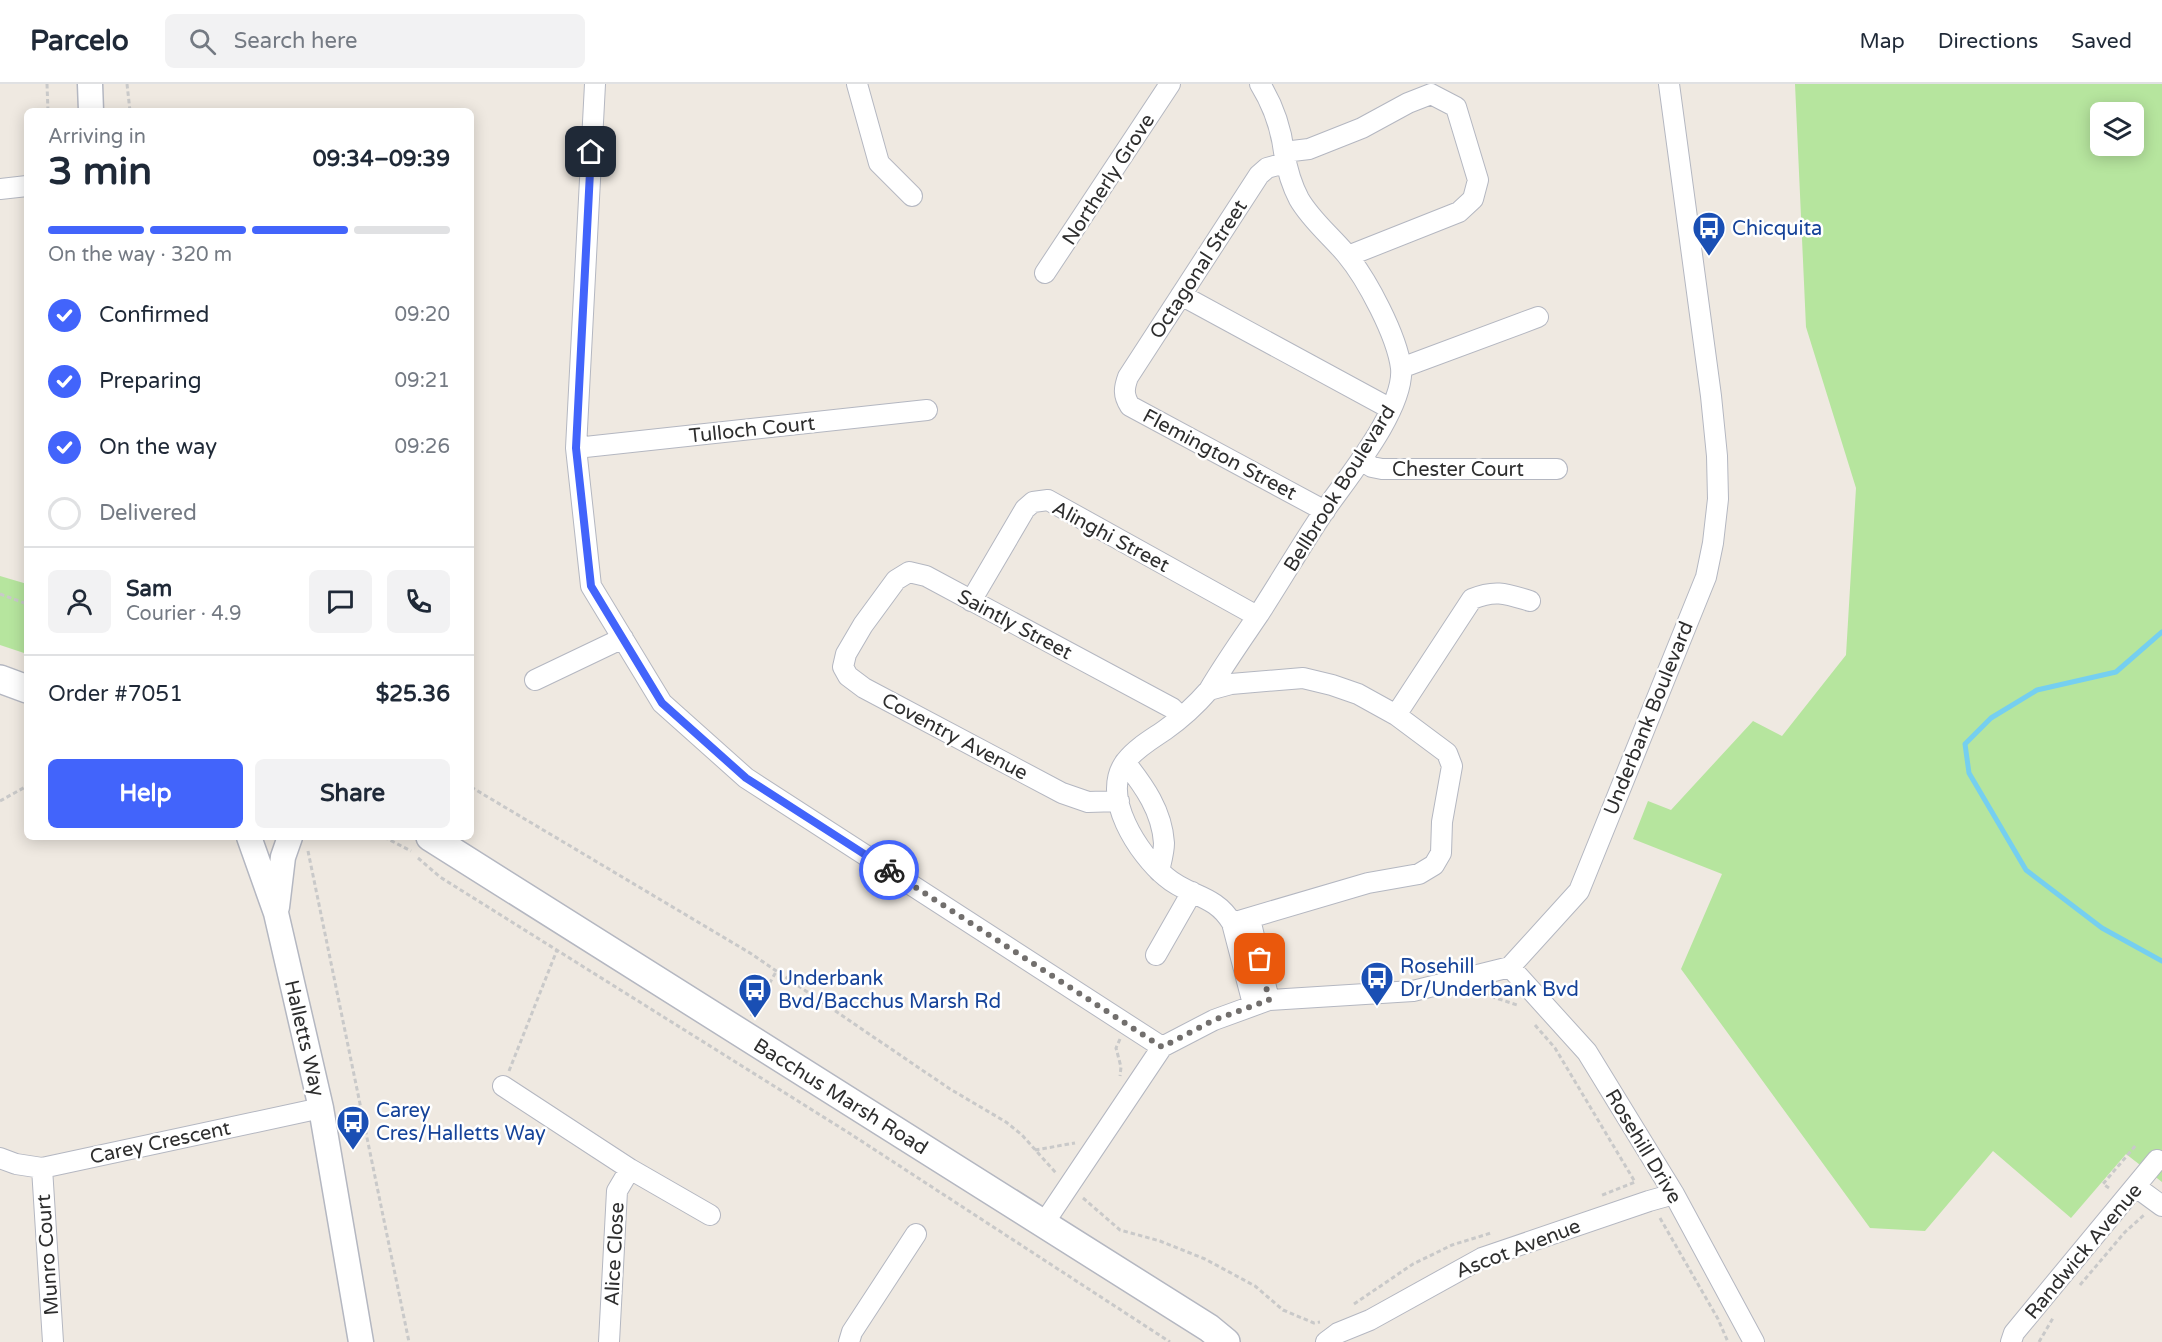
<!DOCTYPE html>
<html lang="en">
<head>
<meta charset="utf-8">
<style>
  body { margin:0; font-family:"Varela Round",sans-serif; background:#f2f2f3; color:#1f2937; height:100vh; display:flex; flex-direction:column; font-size:22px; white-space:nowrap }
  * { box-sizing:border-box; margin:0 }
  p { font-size:20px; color:#747a83 }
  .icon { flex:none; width:33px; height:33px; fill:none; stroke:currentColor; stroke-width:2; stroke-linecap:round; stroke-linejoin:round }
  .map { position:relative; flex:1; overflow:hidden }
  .drawer { position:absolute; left:24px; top:24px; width:450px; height:732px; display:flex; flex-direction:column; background:#fff; border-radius:9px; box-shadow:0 3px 15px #0003 }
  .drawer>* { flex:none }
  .buttons { position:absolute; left:2090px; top:18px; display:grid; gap:12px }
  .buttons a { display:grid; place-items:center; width:54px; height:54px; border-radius:9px; background:#fff; box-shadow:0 3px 15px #0003; font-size:30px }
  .pin { position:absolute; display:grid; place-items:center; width:51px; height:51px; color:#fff; margin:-26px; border-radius:12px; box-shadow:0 3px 9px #0006 }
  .courier { position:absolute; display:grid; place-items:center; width:60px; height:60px; margin:-30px; border:4px solid #4264fb; border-radius:50%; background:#fff; color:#222; box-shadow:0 2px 8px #0007 }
  .summary em { font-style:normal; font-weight:700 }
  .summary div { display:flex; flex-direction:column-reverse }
  .summary { display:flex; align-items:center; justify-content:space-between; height:102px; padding:0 24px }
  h1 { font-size:39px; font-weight:700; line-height:45px }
  .bar { display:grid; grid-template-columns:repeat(4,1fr); gap:9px 6px; align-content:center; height:72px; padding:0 24px }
  .bar i { height:8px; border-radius:4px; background:#e0e1e3 }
  .bar .selected { background:#4264fb }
  .bar p { grid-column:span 4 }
  .line { display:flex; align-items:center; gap:15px; padding:0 24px; border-top:2px solid #e0e1e3 }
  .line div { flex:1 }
  .round { display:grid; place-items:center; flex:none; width:63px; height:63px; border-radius:9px; background:#f2f2f3 }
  ol { padding:0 24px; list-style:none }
  li { display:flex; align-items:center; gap:18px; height:66px }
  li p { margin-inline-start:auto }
  li .icon { padding:6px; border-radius:50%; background:#4264fb; color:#fff; stroke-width:4 }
  li:last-child { color:#747a83 }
  li i { width:33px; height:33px; border:3px solid #e0e1e3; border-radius:50% }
  .button { display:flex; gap:12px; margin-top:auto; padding:12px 24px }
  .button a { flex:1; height:69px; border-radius:9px; background:#4264fb; color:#fff; font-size:24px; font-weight:700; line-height:69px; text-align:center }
  .button a+a { background:#f2f2f3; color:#1f2937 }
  header { display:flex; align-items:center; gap:36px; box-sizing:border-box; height:84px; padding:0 30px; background:#fff; border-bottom:2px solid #e0e1e3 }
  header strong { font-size:28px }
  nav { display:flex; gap:33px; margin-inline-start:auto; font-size:21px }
  .search { width:420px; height:54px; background:#f2f2f3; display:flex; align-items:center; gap:15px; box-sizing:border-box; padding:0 21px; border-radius:9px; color:#747a83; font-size:22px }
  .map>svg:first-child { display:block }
  .green { fill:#b6e59e; fill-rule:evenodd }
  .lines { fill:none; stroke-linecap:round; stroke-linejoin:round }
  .stream { stroke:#75cff0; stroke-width:5 }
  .minor-casing { stroke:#b4b7c1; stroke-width:22 }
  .tertiary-casing { stroke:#b4b7c1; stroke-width:27 }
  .secondary-casing { stroke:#b4b7c1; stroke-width:30 }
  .path { stroke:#c9c9c9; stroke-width:3; stroke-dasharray:4.5 3; stroke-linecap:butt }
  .minor { stroke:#fff; stroke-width:20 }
  .tertiary { stroke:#fff; stroke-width:24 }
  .secondary { stroke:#fff; stroke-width:27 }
  .done { stroke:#726f6d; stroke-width:6; stroke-dasharray:0 10.8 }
  .route { stroke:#4264fb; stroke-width:8 }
  .labels { text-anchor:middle; stroke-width:5; stroke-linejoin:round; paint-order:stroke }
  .street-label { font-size:20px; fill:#2e2e2e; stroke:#fff }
  .transit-label { font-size:20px; fill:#164399; stroke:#fff; text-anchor:start }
</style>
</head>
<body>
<header>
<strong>Parcelo</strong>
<div class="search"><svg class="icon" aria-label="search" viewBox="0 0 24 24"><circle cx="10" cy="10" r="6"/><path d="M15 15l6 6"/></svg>Search here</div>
<nav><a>Map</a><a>Directions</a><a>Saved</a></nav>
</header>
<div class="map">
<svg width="2162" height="1258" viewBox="0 0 2162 1258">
  <rect width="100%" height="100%" fill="#efe9e1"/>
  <path class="green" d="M1795,0h367v1098l-36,-28 -55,64 -78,-67 -68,80 -55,-3 -189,-259 41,-95 -89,-35 15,-38 23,9 82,-89 29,15 64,-81 10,-167 -50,-161zM2100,28h33v34h-33z
    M0,492l27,8v70l-27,-9z"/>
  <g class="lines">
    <path class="stream" d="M2162,548l-46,40 -79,18 -46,28 -26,26 4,29 57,97 76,58 60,33"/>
    <g class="minor-casing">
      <path id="minor" d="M595,0l-19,364 15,138 71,117 84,75 416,269
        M857,0l22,79 33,33
        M1284,68l25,-3 53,-21 46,-25 23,-9 25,13 22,73 -5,19 -14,13 -111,44
        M1285,79l-18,5 -8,7 -131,202c-4,11 -5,18 2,29l195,105
        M0,105l27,-3
        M1045,189l125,-189
        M1181,211l210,114
        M1401,284l137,-51
        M576,364l351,-38
        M1361,376l11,7 10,2h175
        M971,517l54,-92 8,-7 15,-2 209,116
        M535,596l88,-42
        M1209,606l22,-6 72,-6 29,7 26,9 38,21 51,38 5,13 -10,56 -1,31 -7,12 -15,9 -51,9 -136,40
        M1396,631l76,-116c24,-10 35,-5 58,2
        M1125,678c19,24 37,49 39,81 0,9 -3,19 -5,28
        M1119,717l-31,1 -26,-9 -198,-105 -16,-12 -5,-9 3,-13 17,-29 33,-45 13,-8 17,4 246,132 9,9
        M1250,835l19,81
        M1156,871l36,-63
        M1510,883l77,85 87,142 80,148
        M1253,920l-21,-81c-17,-29 -43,-26 -66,-46 -27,-22 -67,-82 -40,-116 10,-13 26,-22 39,-31 17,-12 31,-25 44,-40 16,-27 33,-51 50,-76 22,-34 43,-70 66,-104 23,-33 80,-102 76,-142 -4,-32 -34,-89 -55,-114 -15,-18 -35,-34 -47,-55 -8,-15 -12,-30 -15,-47 -3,-24 -11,-47 -24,-68
        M503,1002l127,83 80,46
        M0,1074l16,6 26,4 279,-60
        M42,1084l11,174
        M2136,1103l26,19
        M1044,1139l118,-176 52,-27 55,-20 144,-9 97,-24 69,-76 127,-314 7,-34 5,-44 -1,-43 -6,-60 -42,-312
        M609,1258l8,-151 13,-22
        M849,1258l3,-10 64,-98
        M1326,1258l12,-9 32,-13 112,-62 167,-57 25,-7
        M2011,1258l3,-9 143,-173"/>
    </g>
    <g class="tertiary-casing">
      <path id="tertiary" d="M90,0l1,27
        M249,753l27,76 45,195 40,234
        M277,823l6,-50 7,-20"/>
    </g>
    <g class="secondary-casing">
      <path id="secondary" d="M0,595l27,10
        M430,753l779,491 17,14"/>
    </g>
    <path class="path" d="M47,0l1,27
      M127,0l3,27
      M0,510l27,10
      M471,703l279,166 200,136 56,33 16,13 34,38
      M0,717l27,-15
      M384,753l27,14
      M308,767l101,491
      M418,774l22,19 409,256 321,209
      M1486,908l1,3 30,10
      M751,932l26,-46
      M1535,941l20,23 80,134 -35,14
      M1120,955l-4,9 5,19 -1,9
      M509,987l48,-121
      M1035,1066l40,-7
      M2109,1104l-6,-4 33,-39
      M1083,1114l37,32 40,11 45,18 50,27 28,24 31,13 6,-1
      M1660,1134l58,101 10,23
      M2080,1201l45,-53 19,-17
      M1354,1220l59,-40 39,-19 39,-12
      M2039,1258l14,-24"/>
    <use href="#minor" class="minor"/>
    <use href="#tertiary" class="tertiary"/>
    <use href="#secondary" class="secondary"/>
  </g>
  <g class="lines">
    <path class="done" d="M889,786l273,177 52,-27 55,-20 -9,-41"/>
    <path class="route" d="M591,68l-15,296 15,138 71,117 84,75 143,92"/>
  </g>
  <defs>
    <g id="bus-pin" transform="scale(1.725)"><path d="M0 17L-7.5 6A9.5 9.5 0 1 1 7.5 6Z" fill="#1a4fb4" stroke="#fff"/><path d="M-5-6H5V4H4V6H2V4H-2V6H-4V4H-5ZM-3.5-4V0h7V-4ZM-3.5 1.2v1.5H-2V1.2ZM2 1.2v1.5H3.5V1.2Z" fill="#fff"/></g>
  </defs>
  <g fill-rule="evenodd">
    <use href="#bus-pin" x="1709" y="144"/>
    <use href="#bus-pin" x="1377" y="894"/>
    <use href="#bus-pin" x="755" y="906"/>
    <use href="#bus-pin" x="353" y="1038"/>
  </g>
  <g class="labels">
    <g class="street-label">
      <text transform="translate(1108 95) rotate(-57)" y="7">Northerly Grove</text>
      <text transform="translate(1198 185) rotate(-57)" y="7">Octagonal Street</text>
      <text transform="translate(752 345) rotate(-6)" y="7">Tulloch Court</text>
      <text transform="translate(1220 370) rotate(28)" y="7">Flemington Street</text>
      <text x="1458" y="392">Chester Court</text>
      <text transform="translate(1339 404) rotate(-58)" y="7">Bellbrook Boulevard</text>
      <text transform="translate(1111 452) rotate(28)" y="7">Alinghi Street</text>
      <text transform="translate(1015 540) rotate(28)" y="7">Saintly Street</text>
      <text transform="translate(1648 634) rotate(-68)" y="7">Underbank Boulevard</text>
      <text transform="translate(955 652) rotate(28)" y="7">Coventry Avenue</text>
      <text transform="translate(305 954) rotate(77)" y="7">Halletts Way</text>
      <text transform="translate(841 1012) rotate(32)" y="7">Bacchus Marsh Road</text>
      <text transform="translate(160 1058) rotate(-12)" y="7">Carey Crescent</text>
      <text transform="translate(1644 1062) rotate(59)" y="7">Rosehill Drive</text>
      <text transform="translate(1518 1164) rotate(-21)" y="7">Ascot Avenue</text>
      <text transform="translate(2083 1167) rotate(-50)" y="7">Randwick Avenue</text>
      <text transform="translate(614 1170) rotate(-87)" y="7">Alice Close</text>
      <text transform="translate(47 1171) rotate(-94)" y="7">Munro Court</text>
    </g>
    <g class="transit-label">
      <text x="1732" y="151">Chicquita</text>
      <text x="1400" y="889">Rosehill<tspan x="1400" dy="23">Dr/Underbank Bvd</tspan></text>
      <text x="778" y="901">Underbank<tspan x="778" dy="23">Bvd/Bacchus Marsh Rd</tspan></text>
      <text x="376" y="1033">Carey<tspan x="376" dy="23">Cres/Halletts Way</tspan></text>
    </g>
  </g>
</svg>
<div class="buttons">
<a><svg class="icon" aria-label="layers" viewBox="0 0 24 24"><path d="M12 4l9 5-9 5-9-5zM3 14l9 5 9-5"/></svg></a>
</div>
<div class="pin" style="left:1260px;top:875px;background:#ea580c"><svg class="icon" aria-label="bag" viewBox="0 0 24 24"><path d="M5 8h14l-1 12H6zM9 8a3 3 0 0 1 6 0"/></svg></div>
<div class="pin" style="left:591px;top:68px;background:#1f2937"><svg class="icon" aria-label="home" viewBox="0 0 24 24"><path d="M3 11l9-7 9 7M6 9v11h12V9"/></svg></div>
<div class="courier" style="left:889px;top:786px"><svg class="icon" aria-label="bike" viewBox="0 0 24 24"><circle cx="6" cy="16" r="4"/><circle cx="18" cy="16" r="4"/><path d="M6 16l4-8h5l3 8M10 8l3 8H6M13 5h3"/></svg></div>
<section class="drawer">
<div class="summary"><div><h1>3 min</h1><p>Arriving in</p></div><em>09:34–09:39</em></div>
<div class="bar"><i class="selected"></i><i class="selected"></i><i class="selected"></i><i></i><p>On the way · 320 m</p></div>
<ol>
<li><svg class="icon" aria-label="check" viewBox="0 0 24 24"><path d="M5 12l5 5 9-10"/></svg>Confirmed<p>09:20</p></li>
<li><svg class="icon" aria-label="check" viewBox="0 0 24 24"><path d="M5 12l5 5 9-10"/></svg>Preparing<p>09:21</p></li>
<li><svg class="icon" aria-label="check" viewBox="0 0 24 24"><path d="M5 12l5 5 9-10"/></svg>On the way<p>09:26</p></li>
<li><i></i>Delivered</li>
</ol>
<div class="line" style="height:108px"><a class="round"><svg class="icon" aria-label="person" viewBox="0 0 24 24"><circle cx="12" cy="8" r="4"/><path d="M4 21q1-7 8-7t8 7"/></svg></a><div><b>Sam</b><p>Courier · 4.9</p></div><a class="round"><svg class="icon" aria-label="chat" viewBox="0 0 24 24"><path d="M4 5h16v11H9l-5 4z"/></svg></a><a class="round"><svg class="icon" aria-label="phone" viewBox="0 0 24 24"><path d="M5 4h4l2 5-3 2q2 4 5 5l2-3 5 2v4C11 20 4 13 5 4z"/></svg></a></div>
<div class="line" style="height:78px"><div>Order #7051</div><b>$25.36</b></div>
<div class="button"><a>Help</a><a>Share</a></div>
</section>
</div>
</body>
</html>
